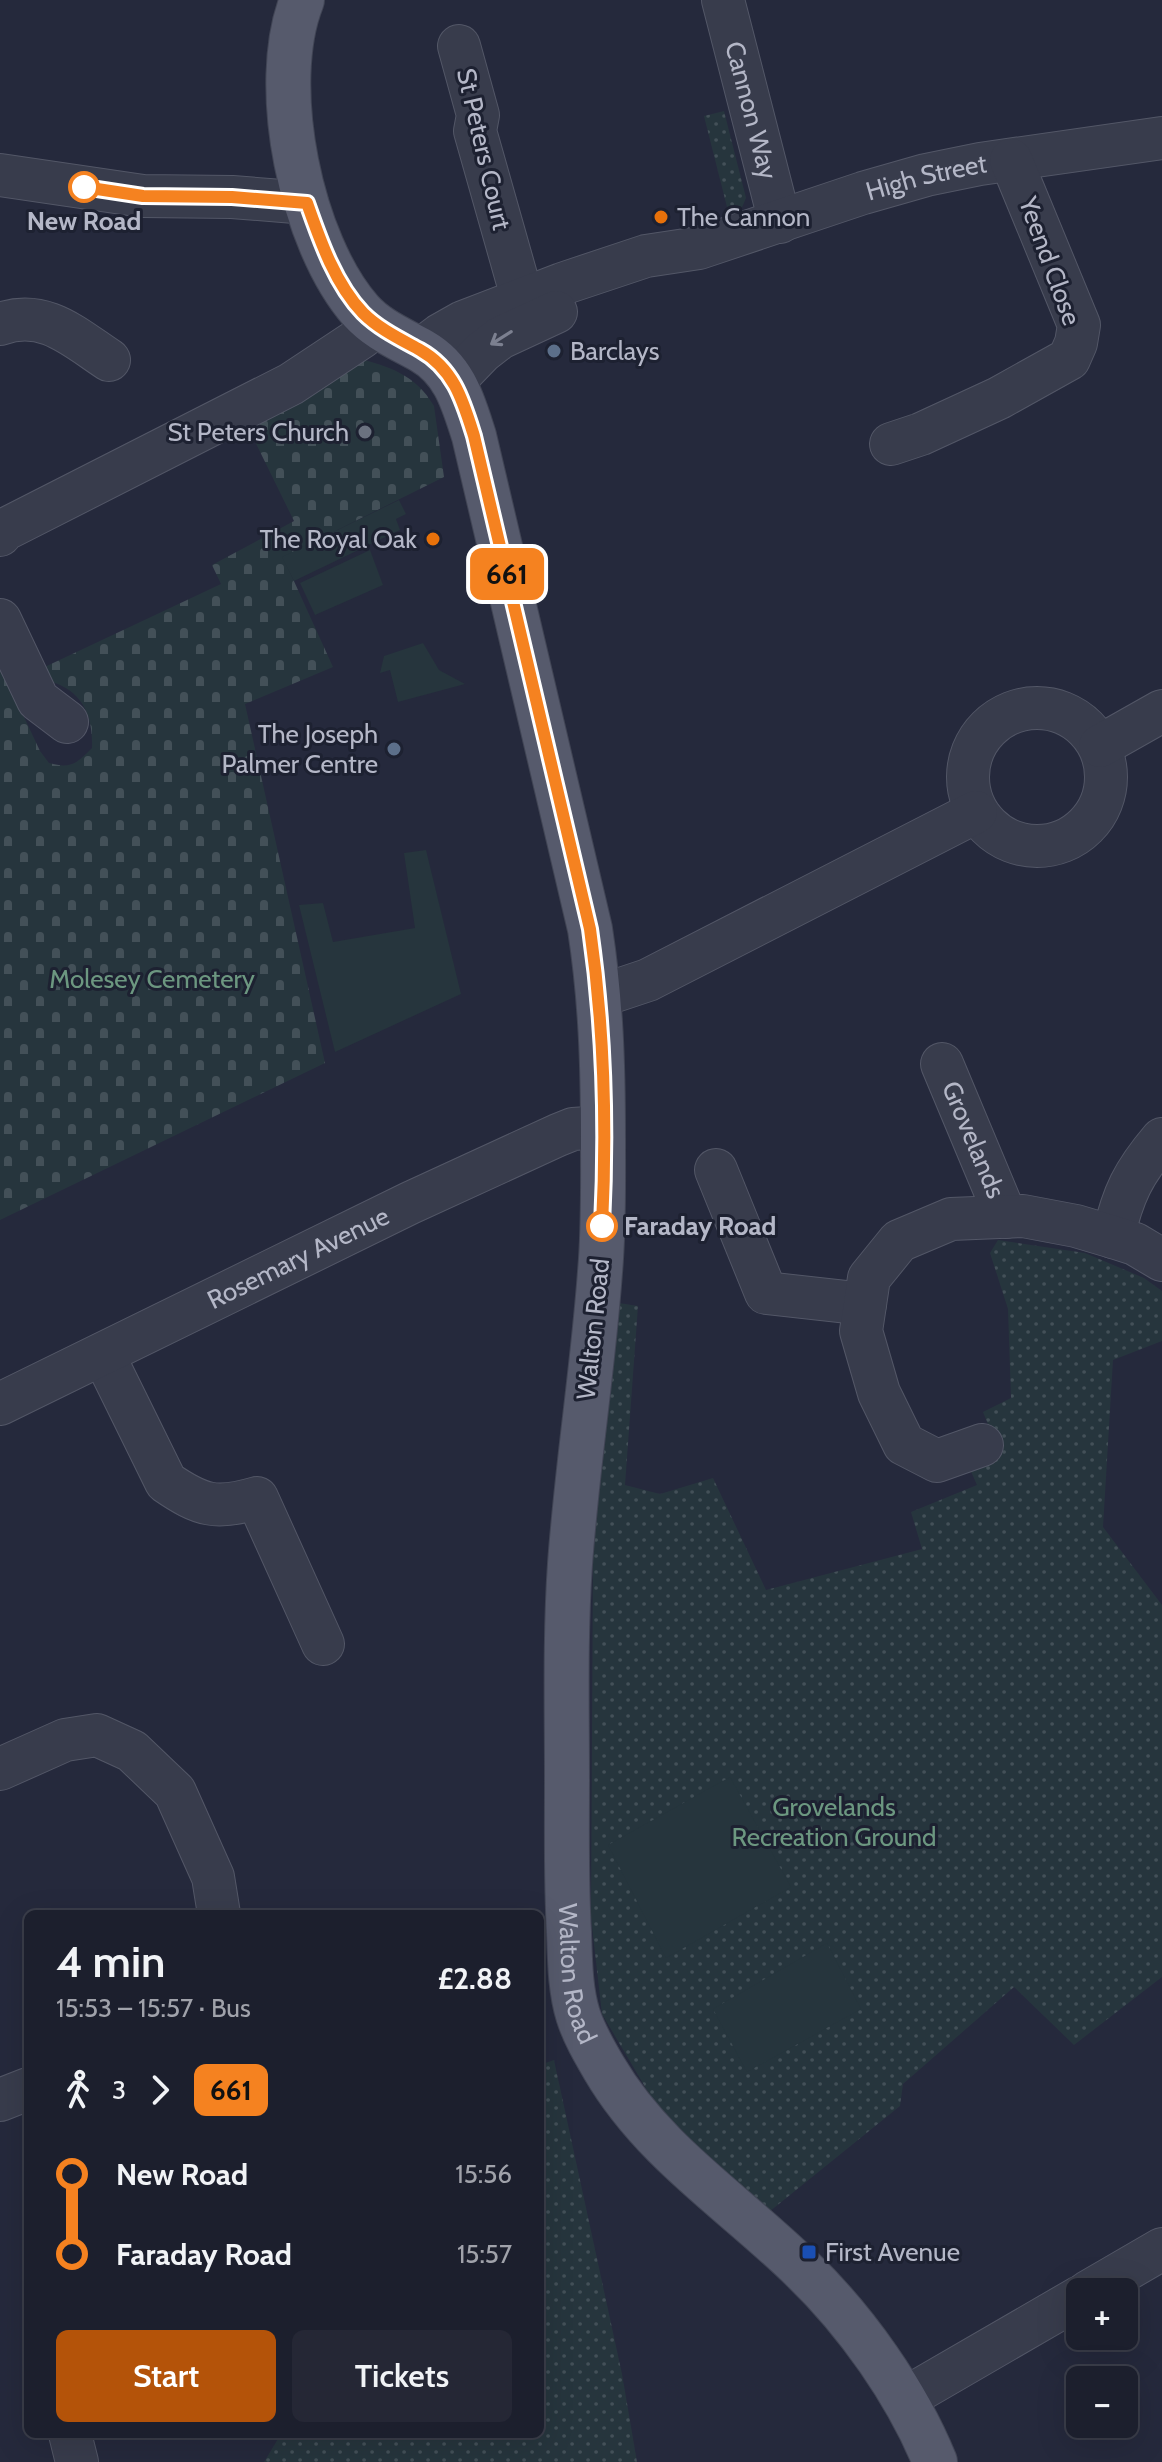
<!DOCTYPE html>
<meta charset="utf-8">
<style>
body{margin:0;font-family:Cabin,sans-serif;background:#252735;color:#f1f3f6;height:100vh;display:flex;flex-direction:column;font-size:30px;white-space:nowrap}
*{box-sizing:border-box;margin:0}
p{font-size:26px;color:#a0a2aa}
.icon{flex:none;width:44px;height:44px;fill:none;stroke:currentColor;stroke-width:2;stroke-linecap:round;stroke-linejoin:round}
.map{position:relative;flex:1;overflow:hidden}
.details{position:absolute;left:24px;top:1910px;width:520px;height:528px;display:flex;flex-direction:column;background:#1c1f2d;border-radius:12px;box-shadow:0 8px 32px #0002,0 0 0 2px #3a3d49}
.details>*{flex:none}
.badge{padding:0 16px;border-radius:12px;font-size:28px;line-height:52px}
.buttons{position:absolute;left:1066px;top:2278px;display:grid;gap:16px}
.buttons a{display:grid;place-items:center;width:72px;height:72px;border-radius:12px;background:#1c1f2d;box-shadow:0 8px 32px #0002,0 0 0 2px #3a3d49;font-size:40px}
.map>.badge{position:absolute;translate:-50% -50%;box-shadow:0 0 0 4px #fff}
.legs{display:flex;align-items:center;gap:12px;height:88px;padding:0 32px;font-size:26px}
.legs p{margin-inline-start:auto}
.head{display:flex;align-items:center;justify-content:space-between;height:136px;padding:0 32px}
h1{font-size:44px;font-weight:600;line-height:60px}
.button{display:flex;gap:16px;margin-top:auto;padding:16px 32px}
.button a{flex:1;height:92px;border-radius:12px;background:#b45309;color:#fff;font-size:32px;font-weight:600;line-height:92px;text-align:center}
.button a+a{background:#252735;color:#f1f3f6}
ul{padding:0 32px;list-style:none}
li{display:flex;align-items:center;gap:28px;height:80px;font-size:30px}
li i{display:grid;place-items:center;width:12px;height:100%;margin:0 10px;background:currentColor}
li i::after{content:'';width:20px;height:20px;margin:-10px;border:6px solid;border-radius:50%;background:#1c1f2d}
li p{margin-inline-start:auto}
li:first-child i{background:linear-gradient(#0000 50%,currentColor 0)}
li:last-child i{background:linear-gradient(currentColor 50%,#0000 0)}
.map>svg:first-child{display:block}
</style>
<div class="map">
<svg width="1162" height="2462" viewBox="0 0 1162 2462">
<defs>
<pattern id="grass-dots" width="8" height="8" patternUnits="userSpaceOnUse" patternTransform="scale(2)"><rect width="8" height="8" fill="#26353d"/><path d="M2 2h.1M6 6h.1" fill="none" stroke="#435058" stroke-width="1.8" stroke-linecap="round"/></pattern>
<pattern id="cemetery-stones" width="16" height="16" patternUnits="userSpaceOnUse" patternTransform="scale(2)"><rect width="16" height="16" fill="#26353d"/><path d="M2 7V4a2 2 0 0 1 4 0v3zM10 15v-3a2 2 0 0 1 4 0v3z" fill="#435058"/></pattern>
</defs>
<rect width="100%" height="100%" fill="#25293c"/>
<g fill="url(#grass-dots)">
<polygon points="724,111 746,198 740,212 729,215 704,116"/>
<polygon points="998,1240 1085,1253 1144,1278 1162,1291 1162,1341 1113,1360 1103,1527 1162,1605 1162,1977 1074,2045 1014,1987 903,2084 900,2106 764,2216 690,2163 602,2014 591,1918 593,1548 619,1303 638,1306 625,1485 660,1494 713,1478 766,1590 922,1549 911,1512 977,1485 969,1467 1000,1454 983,1412 1011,1398 1008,1309 990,1253"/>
<polygon points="554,2060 622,2374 637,2462 264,2462 281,2434 540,2434 540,2065"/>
</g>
<path fill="url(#cemetery-stones)" d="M356,358c33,8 60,17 78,48l10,71 -161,80 50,110 -88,37 80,359 -325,157v-554l40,85 9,12c22,6 27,1 43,-15 1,-24 -5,-50 -30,-62 -11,-6 -19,-4 -28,-14l187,-88 -9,-19 82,-44 -50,-102z"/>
<g fill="#26353d">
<polygon points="399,500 406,514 396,519 400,530 294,581 282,557"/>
<polygon points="370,550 383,585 315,615 300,583"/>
<polygon points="423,643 439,670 465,684 398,702 390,670 380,673 384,656"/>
<polygon points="426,850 461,994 335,1052 299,905 323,903 333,942 415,928 404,853"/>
<polygon points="730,1777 791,1887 666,1958 608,1845"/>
<polygon points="827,1943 861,2009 747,2072 713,2009"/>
</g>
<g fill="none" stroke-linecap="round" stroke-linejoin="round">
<defs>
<g id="minor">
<path id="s1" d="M723,0l57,222"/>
<polyline points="459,46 478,115 475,131 522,297"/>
<polyline points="0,175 143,196 232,197 307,203"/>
<path d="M0,324c44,-16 74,13 109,36"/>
<path id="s2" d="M420,350l20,-15 23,-13 99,-38 84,-28 53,-8 164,-55 63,-18 54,-11 182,-26"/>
<polyline points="454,381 482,352 500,338 556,312"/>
<polyline points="891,444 921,434 999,398 1069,359 1076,343 1079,325 1011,160"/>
<polyline points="0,535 2,531 291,384 362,337 373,322"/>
<polyline points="0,620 38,700 67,722"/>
<circle cx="1037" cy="777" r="69"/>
<polyline points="1100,746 1162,711"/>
<polyline points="600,996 648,980 976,812"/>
<path id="s3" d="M942,1064l64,153"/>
<polyline points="716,1170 766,1293 865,1304"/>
<path d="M1113,1237c10,-43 20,-64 49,-98"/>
<path d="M103,1354l63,128c35,24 50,28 91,16l66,146"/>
<path id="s4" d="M0,1404l410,-201 148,-68 15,-6 30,-2"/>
<polyline points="982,1445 937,1461 904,1444 879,1393 861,1331 869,1278 899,1241 951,1219 1023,1216 1076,1226 1113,1237 1135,1244 1162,1260"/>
<polyline points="0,1769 65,1740 97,1735 132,1751 175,1792 213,1877 219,1914"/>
<polyline points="0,2100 28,2089"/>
<polyline points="1088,2292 1162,2249"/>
<polyline points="904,2399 1080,2297"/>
<polyline points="70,2434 77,2462"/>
</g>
<g id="major">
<path id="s5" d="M302,0c-34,85 -1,243 59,311 17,19 40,28 61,40 33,19 41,51 52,85l116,493c11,71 13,136 13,209 0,44 1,89 -3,134 -7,97 -23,194 -30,292 -5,72 -3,145 -3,217 0,51 -1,101 2,151 1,28 1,57 9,83 6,19 16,36 26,53 49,84 131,135 199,202 53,51 104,123 132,192"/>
</g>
</defs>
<use href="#minor" stroke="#535767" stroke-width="44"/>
<use href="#major" stroke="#414555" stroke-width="46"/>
<use href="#minor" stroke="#383c4c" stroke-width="42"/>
<use href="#major" stroke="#565a6c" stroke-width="44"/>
</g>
<defs><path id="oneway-shaft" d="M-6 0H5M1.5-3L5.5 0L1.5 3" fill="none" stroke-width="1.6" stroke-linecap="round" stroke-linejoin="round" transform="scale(2)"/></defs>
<use stroke="#7c8090" href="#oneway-shaft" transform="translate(501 338) rotate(148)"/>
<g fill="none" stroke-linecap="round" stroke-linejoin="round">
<defs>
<path id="line-1" d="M84,187l59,9 89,1 75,6c13,37 28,81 56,110 16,16 37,26 57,37 34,19 43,51 54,86l116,493c14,97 17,199 12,297"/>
</defs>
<use href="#line-1" stroke="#fff" stroke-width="18"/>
<use href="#line-1" stroke="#f58220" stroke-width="12"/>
</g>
<g fill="#fff" stroke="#f58220" stroke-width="4">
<circle cx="84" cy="187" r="14"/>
<circle cx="602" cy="1226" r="14"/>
</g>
<g fill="#e8710a" stroke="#1d2131" stroke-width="3">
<circle cx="661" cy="217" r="8"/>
<circle cx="433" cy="539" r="8"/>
</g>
<g fill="#5c6f8a" stroke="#1d2131" stroke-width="3">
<circle cx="554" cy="351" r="8"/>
<circle cx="394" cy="749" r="8"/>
</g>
<circle fill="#6b7280" stroke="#1d2131" stroke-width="3" cx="365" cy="432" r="8"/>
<rect fill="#1a4fb4" stroke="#1d2131" stroke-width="3" x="801" y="2244" width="16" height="16" rx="4"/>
<g text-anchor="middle" stroke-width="6" stroke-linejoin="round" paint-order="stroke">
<g font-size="26" fill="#b4b7c7" stroke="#1d2131">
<text dy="9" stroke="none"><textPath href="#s1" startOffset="114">Cannon Way</textPath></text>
<text transform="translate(484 149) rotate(77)" y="9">St Peters Court</text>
<text dy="9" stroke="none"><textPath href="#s2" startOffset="538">High Street</textPath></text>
<text transform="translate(1050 261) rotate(70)" y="9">Yeend Close</text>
<text dy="9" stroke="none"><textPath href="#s3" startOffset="82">Grovelands</textPath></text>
<text dy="9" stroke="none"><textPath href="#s4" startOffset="332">Rosemary Avenue</textPath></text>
<text transform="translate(593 1329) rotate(-84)" y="9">Walton Road</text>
<text dy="9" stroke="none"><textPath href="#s5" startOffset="2058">Walton Road</textPath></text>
</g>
<g font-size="26" fill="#b4b7c7" stroke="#1d2131" text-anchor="start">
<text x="677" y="226">The Cannon</text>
<text x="570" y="360">Barclays</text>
<text x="349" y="441" text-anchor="end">St Peters Church</text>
<text x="417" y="548" text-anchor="end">The Royal Oak</text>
<text x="378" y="743" text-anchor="end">The Joseph<tspan x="378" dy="30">Palmer Centre</tspan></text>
<text x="825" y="2261">First Avenue</text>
</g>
<g font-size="26" font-weight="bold" fill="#b4b7c7" stroke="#1d2131">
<text x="84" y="230">New Road</text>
<text x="624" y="1235" text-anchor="start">Faraday Road</text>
</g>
<g font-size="26" fill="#6c9780" stroke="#1d2131">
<text x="152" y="988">Molesey Cemetery</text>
<text x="834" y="1816">Grovelands<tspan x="834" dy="30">Recreation Ground</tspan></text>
</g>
</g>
</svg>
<div class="buttons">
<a>+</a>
<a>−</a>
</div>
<b class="badge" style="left:507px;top:574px;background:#f58220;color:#111">661</b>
<section class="details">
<div class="head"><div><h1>4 min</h1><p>15:53 – 15:57 · Bus</p></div><b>£2.88</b></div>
<div class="legs"><svg class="icon" aria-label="walk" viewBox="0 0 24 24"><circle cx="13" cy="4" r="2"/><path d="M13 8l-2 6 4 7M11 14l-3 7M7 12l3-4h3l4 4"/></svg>3<svg class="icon" aria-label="forward" viewBox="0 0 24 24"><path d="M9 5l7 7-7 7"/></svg><b class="badge" style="background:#f58220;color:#111">661</b></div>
<ul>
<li><i style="color:#f58220"></i><b>New Road</b><p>15:56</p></li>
<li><i style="color:#f58220"></i><b>Faraday Road</b><p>15:57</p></li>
</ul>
<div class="button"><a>Start</a><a>Tickets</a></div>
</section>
</div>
